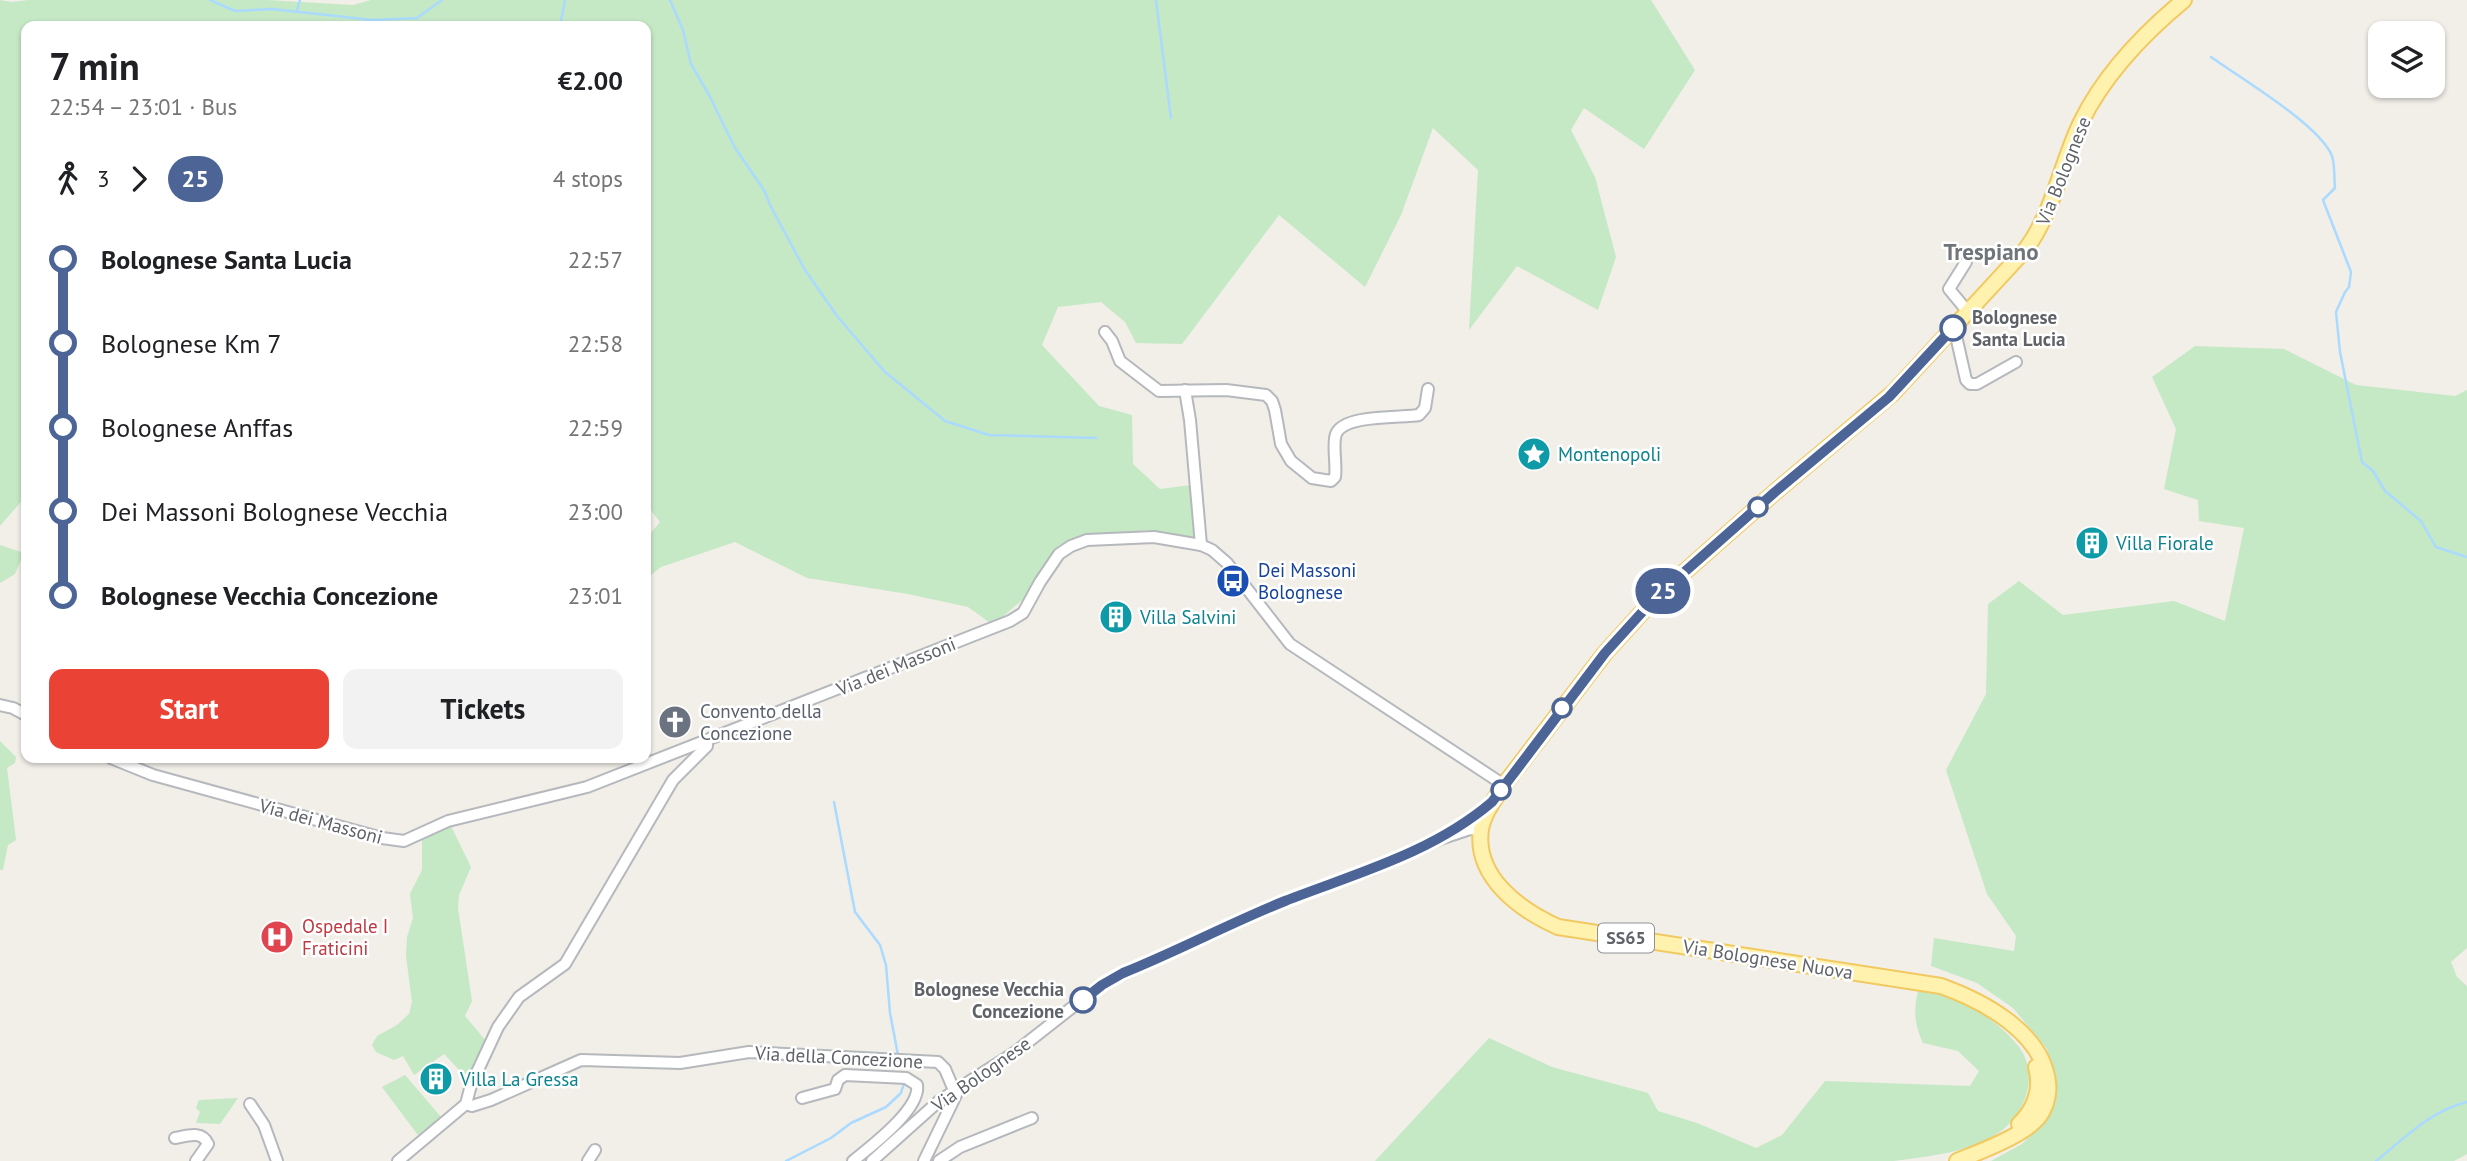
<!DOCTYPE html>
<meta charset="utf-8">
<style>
body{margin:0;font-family:"PT Sans",sans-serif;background:#f2f2f2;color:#202124;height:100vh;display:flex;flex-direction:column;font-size:26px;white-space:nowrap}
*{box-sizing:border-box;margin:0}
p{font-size:23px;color:#757577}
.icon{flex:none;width:38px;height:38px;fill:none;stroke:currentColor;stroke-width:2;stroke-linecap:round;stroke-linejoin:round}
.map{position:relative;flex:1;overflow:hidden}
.drawer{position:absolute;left:21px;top:21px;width:630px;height:742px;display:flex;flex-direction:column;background:#fff;border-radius:14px;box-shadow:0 2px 5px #0004}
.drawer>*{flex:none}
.badge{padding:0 14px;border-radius:23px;font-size:24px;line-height:46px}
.buttons{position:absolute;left:2368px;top:21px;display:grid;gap:14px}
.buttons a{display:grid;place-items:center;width:77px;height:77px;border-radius:14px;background:#fff;box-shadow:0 2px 5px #0004;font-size:35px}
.map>.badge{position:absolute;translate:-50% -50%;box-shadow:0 0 0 4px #fff}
.legs{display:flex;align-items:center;gap:10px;height:77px;padding:0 28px;font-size:23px}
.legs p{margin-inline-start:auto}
.overview{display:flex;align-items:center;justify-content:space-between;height:119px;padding:0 28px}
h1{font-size:38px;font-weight:800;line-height:52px}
.primary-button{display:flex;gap:14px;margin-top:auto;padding:14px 28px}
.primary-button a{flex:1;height:80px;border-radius:14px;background:#ea4335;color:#fff;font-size:28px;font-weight:800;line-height:80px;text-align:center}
.primary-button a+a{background:#f2f2f2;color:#202124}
ul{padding:0 28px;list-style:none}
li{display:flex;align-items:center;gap:24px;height:84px;font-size:26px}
li i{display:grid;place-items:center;width:10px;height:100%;margin:0 9px;background:currentColor}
li i::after{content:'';width:18px;height:18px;margin:-9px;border:5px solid;border-radius:50%;background:#fff}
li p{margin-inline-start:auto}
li:first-child i{background:linear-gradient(#0000 50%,currentColor 0)}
li:last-child i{background:linear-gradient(currentColor 50%,#0000 0)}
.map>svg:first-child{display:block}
</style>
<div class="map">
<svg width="2467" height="1161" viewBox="0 0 2467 1161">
<rect width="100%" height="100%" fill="#f1efe8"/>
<g fill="#c5e8c5">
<polygon points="0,0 12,2 28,0 267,0 353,5 371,0 1651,0 1695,70 1644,149 1584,108 1571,130 1595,177 1616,257 1598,310 1517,266 1469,330 1478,170 1433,128 1401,215 1365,287 1279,215 1182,344 1136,343 1125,322 1101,302 1058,307 1042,345 1099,406 1132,415 1133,464 1160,489 1191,485 1197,541 1145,530 1059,545 1022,600 993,625 968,607 908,594 807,578 735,542 661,567 646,579 646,539 660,522 646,504 646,26 26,26 26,496 0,526"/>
<polygon points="2195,346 2284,349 2356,385 2455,396 2467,390 2467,948 2451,962 2457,977 2467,986 2467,1154 2454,1161 1991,1161 2022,1144 2046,1120 2052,1089 2047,1049 2013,1008 1977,983 1931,966 1934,938 2014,951 2016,936 1987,894 1946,770 1986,694 1988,604 2019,581 2063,615 2174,601 2225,621 2244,528 2199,521 2198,500 2164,489 2176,429 2152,377"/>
<polygon points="0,545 24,553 15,574 0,583"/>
<polygon points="0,741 16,757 15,763 7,768 16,840 8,845 3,870 0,870"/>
<polygon points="450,824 471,867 459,895 458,908 472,1001 465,1016 486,1041 467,1078 444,1054 414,1075 403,1056 394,1060 376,1052 372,1045 377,1036 397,1025 409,1014 412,1002 406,956 407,937 413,918 410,894 422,870 422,840"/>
<path d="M1919,988c13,4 29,6 41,12 20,10 59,38 66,60 9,26 -4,55 -25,71 -31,22 -71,25 -107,30h-519l114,-123 63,29 96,26 10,18 39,12 59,25 26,-13 43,-54 145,5 9,-15 -21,-20 -35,-8c-9,-19 -10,-34 -4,-55z"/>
<polygon points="405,1075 441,1117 418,1135 382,1087"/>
<polygon points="238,1098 220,1124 196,1123 200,1112 196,1108 199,1100"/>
</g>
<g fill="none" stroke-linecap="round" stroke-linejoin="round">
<g stroke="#aadaff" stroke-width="2.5">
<polyline points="210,0 235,11 272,9 372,20 417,18 442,0"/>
<polyline points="670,0 683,30 691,64 709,95 735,148 764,190 771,207 805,270 837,316 884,371 945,421 989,435 1096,438"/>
<polyline points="1156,0 1171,118"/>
<polyline points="297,10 300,0"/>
<polyline points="560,26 565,0"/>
<path d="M2211,57c28,20 109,68 121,99 3,9 2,22 3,32l-12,12 28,72 -2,15 -4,5 -9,20 4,40 22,110 11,9 12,20 36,30 15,26 31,10"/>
<polyline points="834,802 855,912 880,945 886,965 890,1013 898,1055"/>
<polyline points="786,1161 831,1138 851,1123 886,1107 901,1093 904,1083"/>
<path d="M2376,1161c29,-23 54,-50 91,-59"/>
</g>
<defs>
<g id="minor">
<polyline points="1966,262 1949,289 1968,312"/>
<polyline points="1954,327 1966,380 1970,384 1977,384 2016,362"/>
<path d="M1105,332l7,9 8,20 39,30 67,-1 40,5 6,6 3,9 6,34 10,17 21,17 19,3 4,-4c2,-12 -3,-33 1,-43 8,-20 65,-16 83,-19l6,-7 3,-19"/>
<polyline points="1185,390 1190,420 1201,545"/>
<polyline points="0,705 13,708 26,715"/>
<polyline points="707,742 707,746 673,780 565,964 519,997 498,1027 471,1085 466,1104 472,1106 491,1100 581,1060 680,1063 749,1052 938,1062 945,1069 956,1095 924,1161"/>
<polyline points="111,758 153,775 382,838 404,841 448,821 587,787 1010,621 1023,613 1040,582 1059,554 1071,546 1087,540 1154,537 1201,545 1212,550 1227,563 1290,644 1504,785"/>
<polyline points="1454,830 1489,804"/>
<path d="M802,1098l33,-9 3,-9 7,-5 61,3 11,7c4,24 -47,62 -64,76"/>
<polyline points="250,1104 264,1125 277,1161"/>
<path d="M175,1138c12,-2 27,-8 33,6l-12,17"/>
<polyline points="398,1161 466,1104"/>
<polyline points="588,1161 595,1150"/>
<polyline points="872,1161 939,1101 1014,1053 1102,984 1284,901 1371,870 1440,839 1470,829 1481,830"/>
<polyline points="939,1161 960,1147 1032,1118"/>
</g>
<g id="major">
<path d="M2019,1124c16,-15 23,-36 17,-57"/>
<path d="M1957,1161c22,-9 60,-23 77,-39 11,-10 16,-26 14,-40 -6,-50 -65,-81 -107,-96l-383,-59c-38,-17 -84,-50 -77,-98 3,-16 14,-30 23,-44l101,-132 50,-55 120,-106 118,-99 133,-144c28,-38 35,-86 55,-127 24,-49 62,-88 103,-122"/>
</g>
</defs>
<use href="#minor" stroke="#b5b8bc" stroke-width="14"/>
<use href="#major" stroke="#f2c960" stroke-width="18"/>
<use href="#minor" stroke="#fff" stroke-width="10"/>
<use href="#major" stroke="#fff2af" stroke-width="14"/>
</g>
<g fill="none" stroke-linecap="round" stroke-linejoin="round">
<defs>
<path id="line-1" d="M1083,1000l19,-15 21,-12c55,-22 107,-50 162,-72 72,-28 147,-48 207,-99l113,-149 50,-55 120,-106 114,-95 64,-69"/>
</defs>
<use href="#line-1" stroke="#fff" stroke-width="16"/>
<use href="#line-1" stroke="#4c6596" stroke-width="10"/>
</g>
<defs>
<symbol id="sight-disc" viewBox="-11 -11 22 22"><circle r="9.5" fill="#0f9aa8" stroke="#fff"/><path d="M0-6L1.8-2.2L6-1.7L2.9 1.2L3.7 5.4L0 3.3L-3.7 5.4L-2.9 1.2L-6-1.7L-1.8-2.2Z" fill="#fff"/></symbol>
<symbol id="building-disc" viewBox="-11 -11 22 22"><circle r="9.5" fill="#0f9aa8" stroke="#fff"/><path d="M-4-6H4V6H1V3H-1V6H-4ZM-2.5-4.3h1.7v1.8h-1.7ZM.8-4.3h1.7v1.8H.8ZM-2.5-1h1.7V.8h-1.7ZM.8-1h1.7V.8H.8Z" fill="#fff"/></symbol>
<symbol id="bus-disc" viewBox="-11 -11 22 22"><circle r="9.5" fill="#1a4fb4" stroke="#fff"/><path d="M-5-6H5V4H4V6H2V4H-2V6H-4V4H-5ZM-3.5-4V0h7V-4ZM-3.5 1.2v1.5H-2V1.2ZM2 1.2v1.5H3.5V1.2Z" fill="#fff"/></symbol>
<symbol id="church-disc" viewBox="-11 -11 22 22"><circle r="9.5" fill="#6b7280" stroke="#fff"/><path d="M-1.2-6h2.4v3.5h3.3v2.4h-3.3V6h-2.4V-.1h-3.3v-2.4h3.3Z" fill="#fff"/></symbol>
<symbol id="hospital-disc" viewBox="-11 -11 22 22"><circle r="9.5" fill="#e0444e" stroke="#fff"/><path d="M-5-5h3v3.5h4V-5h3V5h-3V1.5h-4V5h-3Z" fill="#fff"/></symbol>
</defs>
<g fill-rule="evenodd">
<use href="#sight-disc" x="1515" y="435" width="38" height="38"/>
<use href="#building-disc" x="2073" y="524" width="38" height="38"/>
<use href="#bus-disc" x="1214" y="562" width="38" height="38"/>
<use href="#building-disc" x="1097" y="598" width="38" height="38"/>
<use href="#church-disc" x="656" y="703" width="38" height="38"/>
<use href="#hospital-disc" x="258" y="918" width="38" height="38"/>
<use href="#building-disc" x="417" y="1060" width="38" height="38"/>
</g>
<g fill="#fff" stroke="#4c6596" stroke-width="3.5">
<circle cx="1953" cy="328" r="12"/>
<circle cx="1758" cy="507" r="9"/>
<circle cx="1562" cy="708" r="9"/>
<circle cx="1501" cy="790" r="9"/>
<circle cx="1083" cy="1000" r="12"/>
</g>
<g text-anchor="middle" stroke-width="5" stroke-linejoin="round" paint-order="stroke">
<rect fill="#fff" stroke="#8f9295" stroke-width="2" x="1598" y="923.5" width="56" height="29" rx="5"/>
<g font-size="18" font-weight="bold" fill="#5f6368">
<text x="1626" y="944">SS65</text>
</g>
<g font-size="19" fill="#5f6368" stroke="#fff">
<text transform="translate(2063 171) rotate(-68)" y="7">Via Bolognese</text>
<text transform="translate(896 666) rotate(-22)" y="7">Via dei Massoni</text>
<text transform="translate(321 821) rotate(15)" y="7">Via dei Massoni</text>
<text transform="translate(1768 959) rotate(9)" y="7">Via Bolognese Nuova</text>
<text transform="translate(839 1057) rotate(3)" y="7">Via della Concezione</text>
<text transform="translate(981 1074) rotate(-35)" y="7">Via Bolognese</text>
</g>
<g font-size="19" font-weight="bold" fill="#5f6368" stroke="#fff" text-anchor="start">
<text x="1972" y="324">Bolognese<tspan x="1972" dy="22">Santa Lucia</tspan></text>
<text x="1064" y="996" text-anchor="end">Bolognese Vecchia<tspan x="1064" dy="22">Concezione</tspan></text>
</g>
<g font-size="19" fill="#0d838f" stroke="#fff" text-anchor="start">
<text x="1558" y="461">Montenopoli</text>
<text x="2116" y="550">Villa Fiorale</text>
<text x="1140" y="624">Villa Salvini</text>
<text x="460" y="1086">Villa La Gressa</text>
</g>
<g font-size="19" fill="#164399" stroke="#fff" text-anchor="start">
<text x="1258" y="577">Dei Massoni<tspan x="1258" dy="22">Bolognese</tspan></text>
</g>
<g font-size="19" fill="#5b616d" stroke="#fff" text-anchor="start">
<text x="700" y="718">Convento della<tspan x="700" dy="22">Concezione</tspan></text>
</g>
<g font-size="19" fill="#be3a42" stroke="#fff" text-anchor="start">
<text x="302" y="933">Ospedale I<tspan x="302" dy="22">Fraticini</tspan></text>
</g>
<g font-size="23" font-weight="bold" fill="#70757a" stroke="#fff">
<text x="1991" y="260">Trespiano</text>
</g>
</g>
</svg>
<div class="buttons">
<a><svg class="icon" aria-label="layers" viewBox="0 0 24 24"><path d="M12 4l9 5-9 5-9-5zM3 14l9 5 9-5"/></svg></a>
</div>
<b class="badge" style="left:1663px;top:591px;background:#4c6596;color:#fff">25</b>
<section class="drawer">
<div class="overview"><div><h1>7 min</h1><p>22:54 – 23:01 · Bus</p></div><b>€2.00</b></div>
<div class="legs"><svg class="icon" aria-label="walk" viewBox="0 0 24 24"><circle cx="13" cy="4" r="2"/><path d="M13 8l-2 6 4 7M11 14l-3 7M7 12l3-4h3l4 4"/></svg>3<svg class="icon" aria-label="forward" viewBox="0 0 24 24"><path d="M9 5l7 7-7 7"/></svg><b class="badge" style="background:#4c6596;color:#fff">25</b><p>4 stops</p></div>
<ul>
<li><i style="color:#4c6596"></i><b>Bolognese Santa Lucia</b><p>22:57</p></li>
<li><i style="color:#4c6596"></i><span>Bolognese Km 7</span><p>22:58</p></li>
<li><i style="color:#4c6596"></i><span>Bolognese Anffas</span><p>22:59</p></li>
<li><i style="color:#4c6596"></i><span>Dei Massoni Bolognese Vecchia</span><p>23:00</p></li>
<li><i style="color:#4c6596"></i><b>Bolognese Vecchia Concezione</b><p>23:01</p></li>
</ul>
<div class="primary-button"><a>Start</a><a>Tickets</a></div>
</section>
</div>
